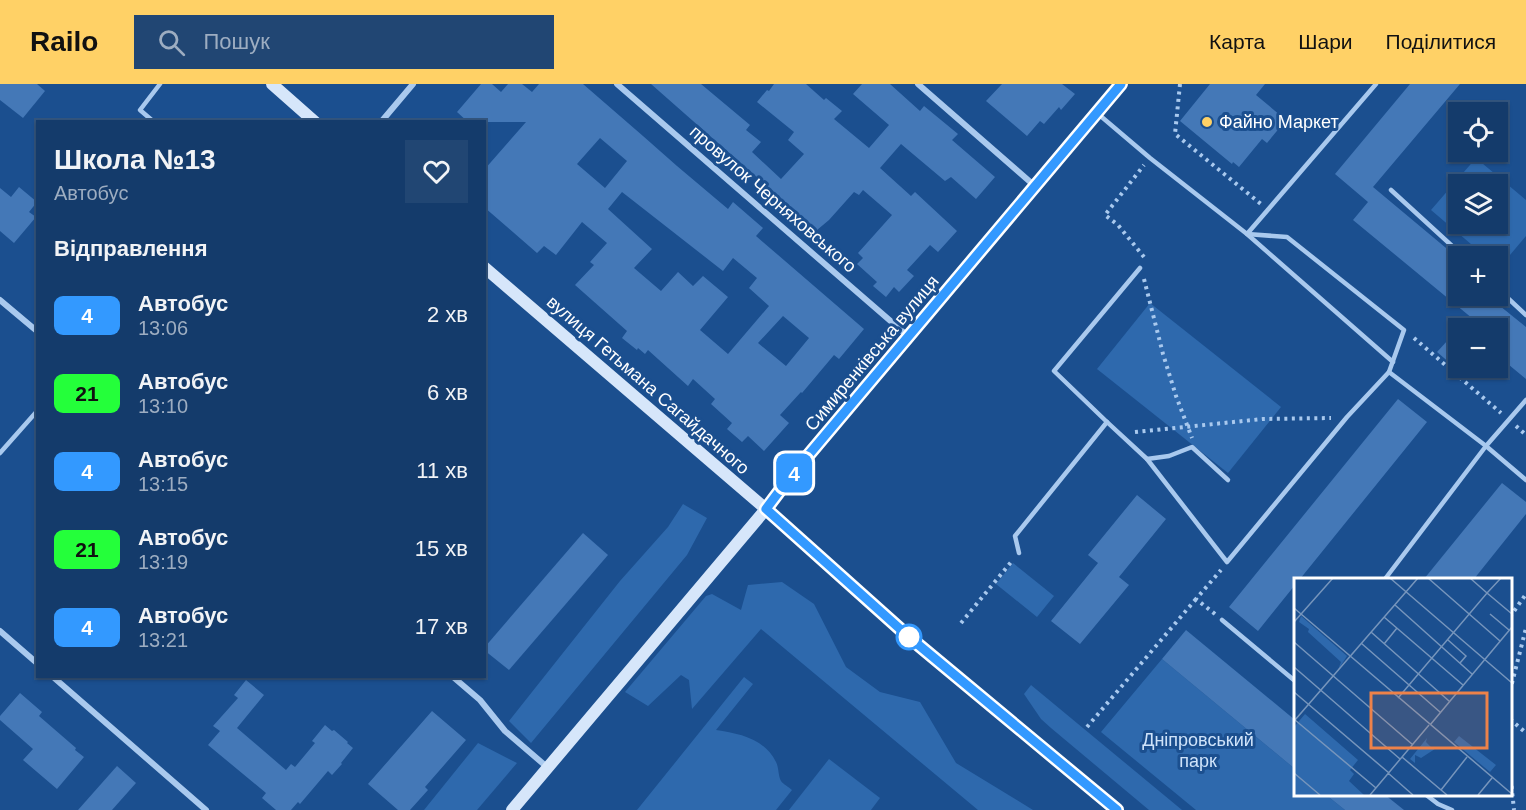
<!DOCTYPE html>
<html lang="uk">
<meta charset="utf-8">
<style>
body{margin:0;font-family:Arial,sans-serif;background:#214673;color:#f1f3f6;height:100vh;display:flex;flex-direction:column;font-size:22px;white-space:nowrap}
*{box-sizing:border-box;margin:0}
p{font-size:20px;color:#9dadc1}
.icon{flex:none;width:33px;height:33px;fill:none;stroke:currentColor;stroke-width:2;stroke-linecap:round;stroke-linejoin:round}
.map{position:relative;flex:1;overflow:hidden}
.details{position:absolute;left:36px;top:36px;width:450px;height:558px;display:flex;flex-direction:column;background:#143b6b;border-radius:0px;box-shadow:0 2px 4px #0004,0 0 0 2px #33557e}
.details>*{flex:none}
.badge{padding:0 12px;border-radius:9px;font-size:21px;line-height:39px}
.fabs{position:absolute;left:1448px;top:18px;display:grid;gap:12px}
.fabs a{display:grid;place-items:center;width:60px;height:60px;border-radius:0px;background:#143b6b;box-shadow:0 2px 4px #0004,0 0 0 2px #33557e;font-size:30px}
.map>.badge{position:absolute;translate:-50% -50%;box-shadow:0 0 0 3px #fff}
h2{padding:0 18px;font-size:22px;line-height:54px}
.round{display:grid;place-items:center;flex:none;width:63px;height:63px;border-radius:0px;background:#214673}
.overview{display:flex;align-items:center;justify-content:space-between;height:102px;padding:0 18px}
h1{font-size:28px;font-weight:800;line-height:45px}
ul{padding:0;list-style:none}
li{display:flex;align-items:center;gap:18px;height:78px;padding:0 18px}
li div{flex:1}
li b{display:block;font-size:22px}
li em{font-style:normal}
li .badge{min-width:66px;font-weight:700;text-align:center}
header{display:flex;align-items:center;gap:36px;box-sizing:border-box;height:84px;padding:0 30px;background:#ffd166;color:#111}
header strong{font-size:28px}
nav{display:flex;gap:33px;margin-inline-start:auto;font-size:21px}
.search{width:420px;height:54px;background:#214673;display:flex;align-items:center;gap:15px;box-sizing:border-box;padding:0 21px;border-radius:0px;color:#9dadc1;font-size:22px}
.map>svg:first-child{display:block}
</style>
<header>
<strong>Railo</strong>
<div class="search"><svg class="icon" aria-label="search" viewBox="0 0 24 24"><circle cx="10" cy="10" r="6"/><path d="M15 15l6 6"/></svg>Пошук</div>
<nav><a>Карта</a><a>Шари</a><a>Поділитися</a></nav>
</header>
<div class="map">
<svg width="1526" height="726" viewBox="0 0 1526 726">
<rect width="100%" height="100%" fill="#1b4f8f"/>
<g fill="#2e69ad" fill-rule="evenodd">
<path d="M1476,74l50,42v36l-27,32 -2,-2v-10h-12l-54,-46zM1497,100v40h-39v-40z"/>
<polygon points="1150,219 1281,323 1228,389 1097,285"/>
<polygon points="683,420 707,434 687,471 531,659 509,637 620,497 668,443"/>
<polygon points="1013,479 1054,512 1037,533 996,500"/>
<polygon points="782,498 814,520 846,583 880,608 920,618 956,679 1033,726 978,726 761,545 692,625 689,596 681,591 648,622 625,608 706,512 712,510 741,526 748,501"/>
<polygon points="1162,575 1295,685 1295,710 1325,710 1345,726 1196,726 1101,648"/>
<path d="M744,593l9,7 -37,46c24,4 48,8 60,32 3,6 2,14 5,19 2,3 8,6 11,9l-16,20h-139z"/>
<polygon points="1031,601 1182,726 1149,726 1051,644 1041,635 1024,610"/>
<polygon points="478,659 517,679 477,726 424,726"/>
<polygon points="829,675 880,714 871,726 789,726"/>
</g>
<g fill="#4478b7" fill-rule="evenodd">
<polygon points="0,0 37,0 45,7 23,34 0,16"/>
<path d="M481,0h11l9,8 7,-8h14l10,8 7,-8h44l60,52 34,30 51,43 5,-7 30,26 -7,8 108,93 -25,30 -5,-4 -32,38 -1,-1 -21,23 9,8 -25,28 -16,-15 -6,6 -15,-13 5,-6 -21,-19 4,-5 -22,-20 -5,7 -40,-36 -3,4 -7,-6 -1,2 -15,-12 5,-7 -52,-46 19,-20 -4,-3 17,-19 -25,-21 -26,33 -12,-9 -7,7 -53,-46v-37l42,-48h-58l-11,-10zM600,54l27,23 -22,27 -28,-24zM622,108l101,79 10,-13 24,20 -8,10 20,18 -41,48 -28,-24 28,-33 -25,-21 -10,10 -15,-14 -17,19 -27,-23 18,-19 -44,-40zM783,232l26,22 -23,28 -28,-23z"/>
<polygon points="651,0 701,0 750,41 746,46 761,58 752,68 781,95 804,70 788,56 794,48 757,18 767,6 769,7 774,0 806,0 824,16 826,14 842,27 834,35 869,64 889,41 853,10 862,0 890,0 920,27 924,22 958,50 952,56 995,93 976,115 951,93 945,97 901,60 880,84 911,112 915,108 957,147 938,168 930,161 907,186 914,192 899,208 894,203 886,213 873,202 877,198 857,180 863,174 858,169 892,131 863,106 859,111 854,108 829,136 817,146"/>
<polygon points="1002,0 1062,0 1075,10 1061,26 1059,23 1044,40 1040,37 1027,52 986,17"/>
<polygon points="1210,0 1265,0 1256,11 1286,36 1267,59 1262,55 1239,83 1233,78 1232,80 1180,37"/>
<polygon points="1410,0 1460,0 1373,103 1458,174 1458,212 1498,212 1504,217 1500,222 1526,243 1526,295 1497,271 1497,244 1484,244 1353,136 1368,118 1335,90"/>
<polygon points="19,103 37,118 29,128 36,133 14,159 0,147 0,104 11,113"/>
<polygon points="1448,256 1458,265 1458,286 1437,268"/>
<polygon points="1398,315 1427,338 1300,495 1295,495 1295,501 1258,547 1229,523"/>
<polygon points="1502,399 1526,418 1526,430 1474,495 1424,495"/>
<polygon points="1137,411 1166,435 1119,493 1129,501 1080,560 1051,537 1098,479 1088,471"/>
<polygon points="583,449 608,471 509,586 484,566 484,564"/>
<polygon points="1186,546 1295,636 1295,685 1162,575"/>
<polygon points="246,596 264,611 237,644 286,686 291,680 295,683 315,659 312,657 325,641 332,647 334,646 348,658 347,659 353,664 341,679 342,680 332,691 328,687 300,720 298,718 291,726 276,726 262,714 266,709 208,661 220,647 213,642 238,614 234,611"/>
<polygon points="20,609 42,628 39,632 76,664 75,666 84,673 57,705 23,676 33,665 0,636 0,632"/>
<polygon points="432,627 466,656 425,703 428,706 410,726 398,726 368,700"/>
<polygon points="117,682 136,699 112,726 78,726"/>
<polygon points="1325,710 1384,710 1404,726 1345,726"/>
</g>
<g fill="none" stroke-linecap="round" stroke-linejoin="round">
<g stroke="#a9c9ee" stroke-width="4" stroke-dasharray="3 4.5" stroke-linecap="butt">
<polyline points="1180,0 1175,50 1261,120"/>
<polyline points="1144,173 1118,141 1105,131 1144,81"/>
<polyline points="1144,195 1163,270 1176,312 1192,354"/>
<polyline points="1414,254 1501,329"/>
<polyline points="1516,342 1526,351"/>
<polyline points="1135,348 1263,335 1331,334"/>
<polyline points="1215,530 1196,515 1221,486"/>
<polyline points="1510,533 1526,510"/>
<polyline points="961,539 1012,477"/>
<polyline points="1510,607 1526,544"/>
<polyline points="1510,635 1526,649"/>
<polyline points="1087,643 1196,515"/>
<polyline points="1510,687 1514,726"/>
</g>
<g stroke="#a9c9ee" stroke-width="4.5">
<polyline points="1376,0 1247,150 1393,278"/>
<polyline points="1097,29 1150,74 1247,150 1287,153 1404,246 1389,288 1486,362 1526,396"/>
<polyline points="154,38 140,26 160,0"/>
<polyline points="1391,106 1463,172"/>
<polyline points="1140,184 1054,287 1107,338 1147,375 1227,478 1347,333 1389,288"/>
<polyline points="1497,204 1526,231"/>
<polyline points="0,369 38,326"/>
<polyline points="1147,375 1169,372 1192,363 1228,396"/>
<polyline points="1019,469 1015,452 1107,338"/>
<polyline points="1385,495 1486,362 1526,316"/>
<polyline points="1222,536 1295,597"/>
<polyline points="1425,710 1438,720 1452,726"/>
</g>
<g stroke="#a9c9ee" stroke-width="6">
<polyline points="617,0 909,253"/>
<polyline points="918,0 1036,103"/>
<polyline points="381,38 413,0"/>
<polyline points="0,216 38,248"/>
<polyline points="0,547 38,580"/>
<polyline points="52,592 206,726"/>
<polyline points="452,592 480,616 505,647 547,683"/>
</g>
<polyline stroke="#a9c9ee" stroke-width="10" points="766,425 790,393 1121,0"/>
<g stroke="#d6e6fa" stroke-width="12">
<polyline points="272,0 315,38"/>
<polyline points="484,183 766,425 909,553 1117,726"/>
<polyline points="512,726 766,425"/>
</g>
</g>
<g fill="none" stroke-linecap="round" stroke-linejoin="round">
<defs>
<polyline id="line" points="1117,726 909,553 766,425 790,393 1121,0"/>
</defs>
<use href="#line" stroke="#fff" stroke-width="14"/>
<use href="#line" stroke="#39f" stroke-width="9"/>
</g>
<circle fill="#ffd166" stroke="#1b4f8f" stroke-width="2" cx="1207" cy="38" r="6"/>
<circle fill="#fff" stroke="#39f" stroke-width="3" cx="909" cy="553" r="12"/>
<g text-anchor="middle" stroke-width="6" stroke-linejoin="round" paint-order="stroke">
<g font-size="18" fill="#fff" stroke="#1b4f8f" text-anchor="start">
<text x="1219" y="44">Файно Маркет</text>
</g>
<g font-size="18" fill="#fff" stroke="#1b4f8f">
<text transform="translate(773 115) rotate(41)" y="6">провулок Черняховського</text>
<text transform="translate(872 269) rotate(-50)" y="6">Симиренківська вулиця</text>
<text transform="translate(648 301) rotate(41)" y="6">вулиця Гетьмана Сагайдачного</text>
</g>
<g font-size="18" fill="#cfe3fa" stroke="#1b4f8f">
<text x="1198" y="662">Дніпровський<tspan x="1198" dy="21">парк</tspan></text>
</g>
</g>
<g transform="translate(1294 494)">
<rect width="218" height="218" fill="#1b4f8f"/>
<path d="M7,38l46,40 -9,14 3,-8 -33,-30 1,-3 -10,-7zM11,136l53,46 -8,10 4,4 -5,7 15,14h-70v-68zM165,158l37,29 -6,7 -36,-30zM133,160l-1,4 5,5h7l-17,11 -6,-3v8l-5,-4z" fill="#2e69ad"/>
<path fill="none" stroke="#7695bc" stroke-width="1.5" d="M96,0l122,105M134,0l72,63M176,0l17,15 14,-15M101,27l77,69M0,30l218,186M196,36l19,16M90,39l79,68M0,44l39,-44M77,54l78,69M154,62l18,16 -6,7M0,64l119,103M67,65l79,69M90,66l13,-16M0,89l106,92M0,114l95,81M104,120l89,-105 25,21M136,147l82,-98M108,179l45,38M0,195l26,22M94,195l25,22M82,210l-81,-68 123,-142M147,212l26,-33M76,217l59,-70M184,217l14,-17"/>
<path fill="#ee8249" fill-opacity="0.15" stroke="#ee8249" stroke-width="3" d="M77,115h116v55h-116z"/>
<rect width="218" height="218" fill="none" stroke="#fff" stroke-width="3"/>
</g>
</svg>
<div class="fabs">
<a><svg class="icon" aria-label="locate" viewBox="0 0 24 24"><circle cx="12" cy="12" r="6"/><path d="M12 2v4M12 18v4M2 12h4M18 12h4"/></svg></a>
<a><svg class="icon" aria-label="layers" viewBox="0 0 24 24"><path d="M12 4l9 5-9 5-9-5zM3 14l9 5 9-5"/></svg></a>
<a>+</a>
<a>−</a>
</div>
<b class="badge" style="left:794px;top:389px;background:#39f;color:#fff">4</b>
<section class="details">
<div class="overview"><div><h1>Школа №13</h1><p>Автобус</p></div><a class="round"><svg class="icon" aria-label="heart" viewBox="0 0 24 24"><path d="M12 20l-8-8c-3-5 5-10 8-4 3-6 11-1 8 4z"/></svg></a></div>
<h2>Відправлення</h2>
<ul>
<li><span class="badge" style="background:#39f;color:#fff">4</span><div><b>Автобус</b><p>13:06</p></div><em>2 хв</em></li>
<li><span class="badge" style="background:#24ff3a;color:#111">21</span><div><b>Автобус</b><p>13:10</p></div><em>6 хв</em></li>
<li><span class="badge" style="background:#39f;color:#fff">4</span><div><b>Автобус</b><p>13:15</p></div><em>11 хв</em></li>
<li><span class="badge" style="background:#24ff3a;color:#111">21</span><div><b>Автобус</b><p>13:19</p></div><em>15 хв</em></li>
<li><span class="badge" style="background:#39f;color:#fff">4</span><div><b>Автобус</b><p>13:21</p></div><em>17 хв</em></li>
</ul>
</section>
</div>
